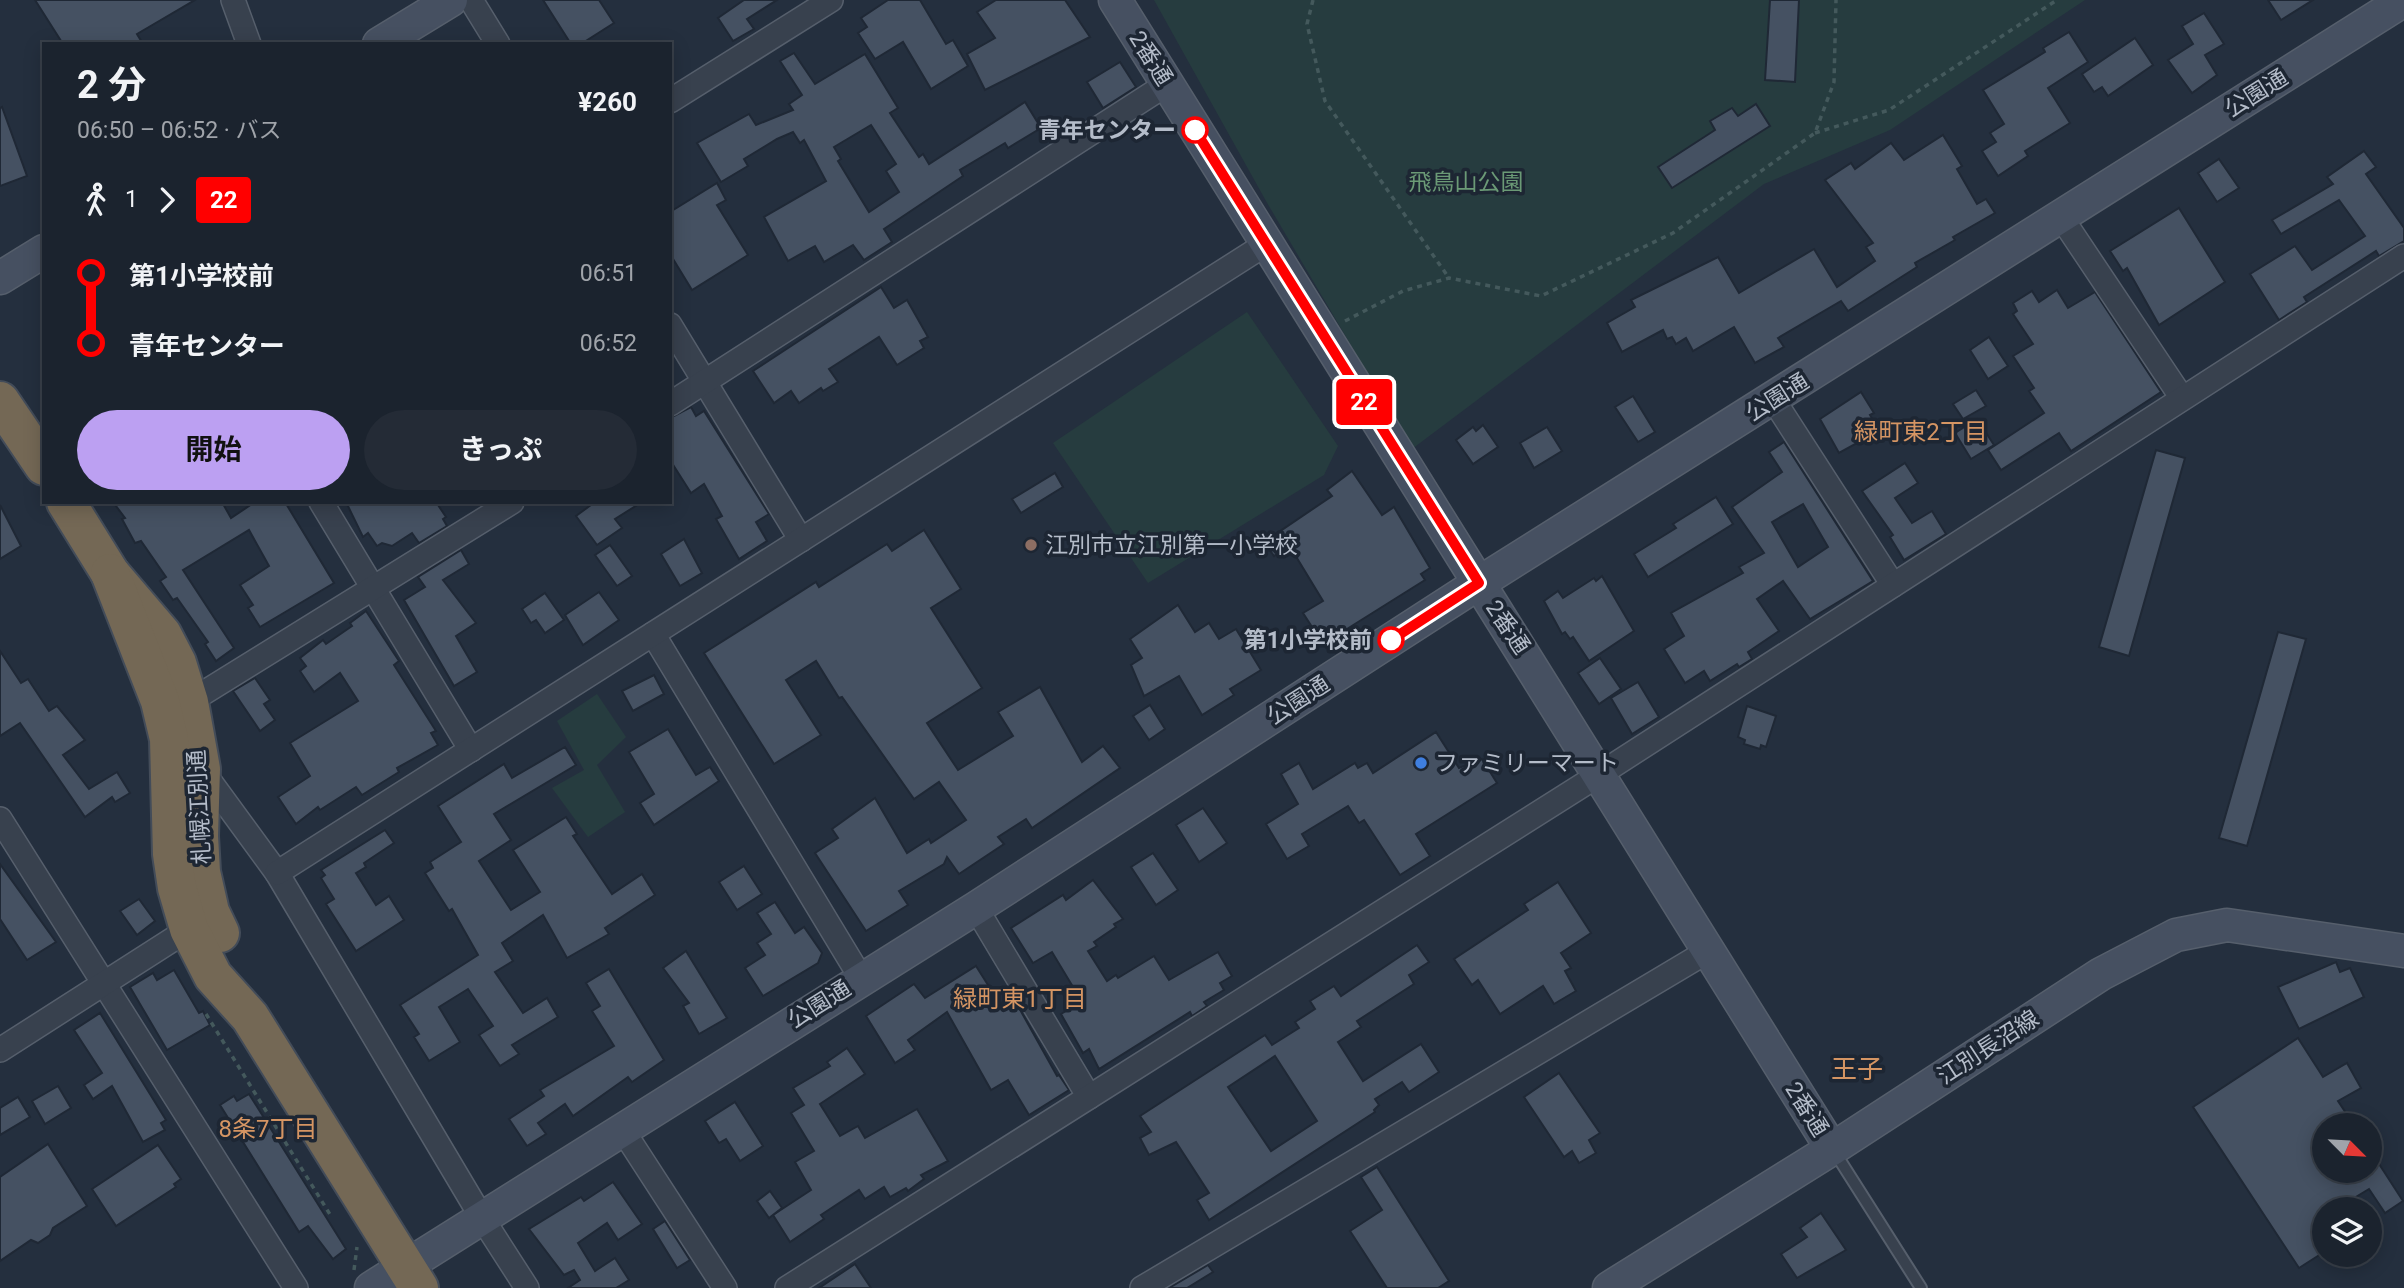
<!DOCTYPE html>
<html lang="ja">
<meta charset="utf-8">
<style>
body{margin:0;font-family:Roboto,"Noto Sans JP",sans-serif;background:#242b36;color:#f1f3f6;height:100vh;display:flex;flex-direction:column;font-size:26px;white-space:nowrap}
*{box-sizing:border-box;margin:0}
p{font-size:23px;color:#a0a4aa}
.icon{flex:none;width:38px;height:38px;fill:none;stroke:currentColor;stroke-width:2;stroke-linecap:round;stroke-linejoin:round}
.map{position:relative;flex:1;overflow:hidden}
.panel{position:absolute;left:42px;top:42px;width:630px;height:462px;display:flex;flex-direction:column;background:#1b232e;border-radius:0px;box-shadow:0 4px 18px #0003,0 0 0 2px #39404a}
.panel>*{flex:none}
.badge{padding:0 14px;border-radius:5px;font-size:24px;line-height:46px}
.needle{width:46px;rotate:114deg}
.tools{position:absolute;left:2312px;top:1113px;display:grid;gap:14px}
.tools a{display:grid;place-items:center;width:70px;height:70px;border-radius:50%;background:#1b232e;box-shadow:0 4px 18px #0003,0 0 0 2px #39404a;font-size:35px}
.map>.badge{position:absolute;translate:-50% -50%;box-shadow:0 0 0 4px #fff}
.legs{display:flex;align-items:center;gap:10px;height:77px;padding:0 35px;font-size:23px}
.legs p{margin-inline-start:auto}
.overview{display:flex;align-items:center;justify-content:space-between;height:119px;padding:0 35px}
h1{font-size:38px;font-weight:700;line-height:52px}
.primary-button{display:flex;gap:14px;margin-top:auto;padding:14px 35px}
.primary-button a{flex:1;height:80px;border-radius:42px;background:#bca0f2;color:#111;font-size:28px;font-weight:700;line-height:80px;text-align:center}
.primary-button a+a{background:#242b36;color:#f1f3f6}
ul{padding:0 35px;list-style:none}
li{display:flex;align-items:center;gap:24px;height:70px;font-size:26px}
li i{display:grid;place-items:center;width:10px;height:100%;margin:0 9px;background:currentColor}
li i::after{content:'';width:18px;height:18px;margin:-9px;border:5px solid;border-radius:50%;background:#1b232e}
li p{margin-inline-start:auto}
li:first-child i{background:linear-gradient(#0000 50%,currentColor 0)}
li:last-child i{background:linear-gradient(currentColor 50%,#0000 0)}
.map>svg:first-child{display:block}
</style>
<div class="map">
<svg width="2404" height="1288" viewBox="0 0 2404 1288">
<rect width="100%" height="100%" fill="#242f3e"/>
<g fill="#263c3f">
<polygon points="1154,0 2085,0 1890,130 1764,184 1412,449 1266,201"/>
<polygon points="1247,312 1338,446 1324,475 1148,583 1053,443"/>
<polygon points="597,694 626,737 597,765 625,812 588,837 552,788 584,770 557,721"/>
</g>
<g fill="#455162" stroke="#1f2835" stroke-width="2" fill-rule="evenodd">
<polygon points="35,0 195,0 137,34 143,44 63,44"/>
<polygon points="543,0 599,0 614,23 581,44 571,44"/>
<polygon points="744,0 777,0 747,19 754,29 733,41 718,18"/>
<polygon points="888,0 920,0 946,44 953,40 968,66 931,89 903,42 875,59 858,33 867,27 861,18"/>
<polygon points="996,0 1065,0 1090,37 985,90 967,54 995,38 977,12"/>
<polygon points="1770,0 1799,0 1795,82 1765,80"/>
<polygon points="2268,0 2313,0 2281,20"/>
<polygon points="2204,13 2224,44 2205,55 2217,75 2192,93 2168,60 2193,44 2182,26"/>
<polygon points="2069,32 2088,62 2048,88 2070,123 2025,151 2028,156 1998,176 1982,151 1996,142 1990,133 2004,124 1983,90 2045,52 2043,48"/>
<polygon points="2135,38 2153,65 2108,96 2102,87 2094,92 2082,74"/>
<path d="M794,53l21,31 50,-30 33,54 -8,5 29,44 4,-3 6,10 96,-62 16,26 -33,20 -3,-5 -45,27 3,6 -79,53 8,13 -28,18 -11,-15 -29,17 -9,-16 -27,15 -24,-44 62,-36 -22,-41 -4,3 -7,-11 -16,7 -33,20 4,7 -27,16 -24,-39 52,-29 7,11 37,-15 -4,-6 13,-9 -22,-34zM871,125l25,39 -10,7 13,21 -30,20 -31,-51 3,-2 -7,-12z"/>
<polygon points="1120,62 1136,87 1103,108 1087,82"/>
<polygon points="1756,104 1770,126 1672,188 1658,167 1715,130 1710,121 1732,108 1738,116"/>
<polygon points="2,107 27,176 0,186 0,108"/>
<polygon points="1943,135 1962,166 1957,169 1977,204 1986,199 1995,213 1953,237 1955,240 1915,263 1917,267 1848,311 1841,301 1778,338 1784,347 1755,363 1734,327 1693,351 1686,338 1676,344 1672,337 1667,339 1663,330 1622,352 1607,323 1635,307 1631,300 1718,257 1739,293 1814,249 1837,287 1875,261 1866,247 1873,243 1825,180 1851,163 1855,169 1891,143 1904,160"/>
<polygon points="2364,151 2376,167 2366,174 2404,228 2404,241 2379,256 2376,251 2304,297 2307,302 2279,320 2250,274 2295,246 2312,270 2365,236 2339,200 2281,234 2272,220 2333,184 2327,177"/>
<polygon points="2219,159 2239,188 2217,202 2198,173"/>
<polygon points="717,183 726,200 717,205 748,255 692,290 670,254 670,212"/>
<polygon points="2179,208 2225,282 2159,325 2127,268 2123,271 2110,251"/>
<polygon points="881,287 894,308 907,300 928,337 920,341 924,348 897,365 879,337 829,369 838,382 823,391 821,388 799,403 791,391 774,403 753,371"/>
<polygon points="2057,290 2068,308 2095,292 2161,392 2071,451 2059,433 2001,470 1988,450 2044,413 2029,391 2034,388 2013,356 2033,344 2013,314 2017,311 2013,303 2032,291 2039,302"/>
<polygon points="1989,337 2008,366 1988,379 1970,350"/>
<polygon points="1976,390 1986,406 1963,419 1953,404"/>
<polygon points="1861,392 1874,413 1870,415 1879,431 1839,453 1820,419"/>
<polygon points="1633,396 1655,432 1638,442 1615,407"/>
<polygon points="691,407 696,416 704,411 769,514 756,522 767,541 739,559 716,519 722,516 704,484 691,493 670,460 670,418"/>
<polygon points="1977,419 1994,445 1971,459 1955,433"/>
<polygon points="1483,425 1498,447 1473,464 1456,440 1473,427 1476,431"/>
<polygon points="1547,427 1562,451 1534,468 1520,443"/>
<path d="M1784,442l89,139 -63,38 -27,-38 -26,18 22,32 -31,21 4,7 -13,8 -2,-3 -27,17 -6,-10 -19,12 -21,-34 20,-13 -13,-23 72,-40 -4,-6 25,-14 -32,-46 50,-35 -13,-20zM1803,504l25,43 -30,20 -26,-45z"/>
<polygon points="2156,450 2185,458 2129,656 2099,647"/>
<polygon points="1905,463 1918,483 1895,498 1912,523 1932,511 1946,534 1904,560 1890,537 1893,535 1862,491"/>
<polygon points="1352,471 1382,515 1394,507 1430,568 1421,574 1425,580 1323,644 1303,613 1323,601 1289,545 1274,556 1264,542 1332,496 1327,490"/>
<polygon points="1055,473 1063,487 1021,513 1012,499"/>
<polygon points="1716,497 1733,524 1648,577 1634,554 1676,528 1673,524"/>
<polygon points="113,502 222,502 231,518 255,502 285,502 334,583 260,627 248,608 253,605 240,585 269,566 249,530 183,570 234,648 216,661 205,644 208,642 177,598 173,600 160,581 166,577 141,541 135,543 122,519 125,518"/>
<polygon points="346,502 436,502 446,517 443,519 447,526 419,543 412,533 392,546 382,543 377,546 368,533 363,537"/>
<polygon points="595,502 642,502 615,519 622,528 597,545 576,516"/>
<polygon points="0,505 21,546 0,559"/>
<polygon points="924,530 961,589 931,608 982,688 927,723 958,770 1013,736 998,712 1040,687 1082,762 1103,746 1120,768 1032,828 1026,819 998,837 1004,844 959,874 947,857 944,864 899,891 908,905 866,931 815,853 838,838 832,829 875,798 907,853 929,839 931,843 966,820 939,782 914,799 842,697 839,698 816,661 786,680 821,735 774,764 704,653 816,582 819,587 887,544 892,551"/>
<polygon points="684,539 702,573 680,586 661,554"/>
<polygon points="610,545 632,576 617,586 595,555"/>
<polygon points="461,550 469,564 443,580 476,623 456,636 477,672 454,686 404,600 425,587 418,577"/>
<polygon points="1602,576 1634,631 1589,661 1573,637 1570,639 1565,632 1562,634 1544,601 1558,591 1563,598 1594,578 1596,581"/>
<polygon points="599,592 619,620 583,645 565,615"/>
<polygon points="545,593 564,620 545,633 536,620 531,623 522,609"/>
<polygon points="1178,605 1195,632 1209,623 1219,639 1236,629 1261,670 1230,689 1234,695 1202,715 1179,676 1144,696 1131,665 1142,658 1130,639"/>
<polygon points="366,611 399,661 394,665 436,731 431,733 438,745 397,768 399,772 362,795 356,787 320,810 318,807 296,824 278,797 310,776 290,743 358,701 340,673 314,692 300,671 306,666 300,658 323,640 326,644 352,626 350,623"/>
<polygon points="2278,632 2306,639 2247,846 2219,838"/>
<polygon points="0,651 21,683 28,679 49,711 57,706 85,740 63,755 89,789 117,772 130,793 115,802 112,797 85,817 20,723 0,736"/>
<polygon points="1600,658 1621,689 1599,704 1578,673"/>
<polygon points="654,675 664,694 633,711 622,691"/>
<polygon points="255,678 270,700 264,704 275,720 260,731 233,691"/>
<polygon points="1638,682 1659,717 1632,734 1611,698"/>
<polygon points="1150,705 1165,729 1149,740 1133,716"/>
<polygon points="1747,706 1776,716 1766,747 1761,745 1760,749 1744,744 1745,740 1738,737"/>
<polygon points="668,729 696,775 710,767 719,781 654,825 640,803 654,794 629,752"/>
<polygon points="1436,732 1459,768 1482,759 1497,783 1416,834 1430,856 1400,875 1364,820 1359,823 1348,806 1302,834 1309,846 1287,859 1266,824 1298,804 1281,774 1299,763 1313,789 1355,763 1358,768 1367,763 1373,773"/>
<polygon points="565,747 576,765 494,814 511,840 479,861 511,910 540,892 513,850 566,817 577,834 573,836 612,894 642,874 655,895 605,928 609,934 567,958 543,915 502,943 513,961 495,972 523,1013 547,998 558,1017 512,1045 519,1054 500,1066 479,1035 493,1026 468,989 439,1007 460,1042 429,1061 414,1037 419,1034 400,1005 478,955 452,909 449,911 425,873 433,868 430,862 461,842 438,806 504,764 512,778"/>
<polygon points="1203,808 1227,843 1199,862 1176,825"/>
<polygon points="385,830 394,843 364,863 366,867 356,873 376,905 389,896 404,920 356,951 326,904 334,899 321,878 325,875 321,870"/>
<polygon points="1153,853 1178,890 1156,905 1131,867"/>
<polygon points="0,864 56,942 27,960 0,919"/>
<polygon points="744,866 762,894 737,910 719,882"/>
<polygon points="1093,880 1123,919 1114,924 1116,927 1094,942 1097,946 1088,951 1107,981 1116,975 1118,978 1154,956 1169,980 1218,952 1232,976 1220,983 1224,990 1204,1002 1207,1006 1192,1016 1190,1012 1099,1069 1089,1049 1083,1053 1061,1014 1071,1008 1063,994 1073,987 1052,952 1033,963 1011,928 1063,895 1066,900"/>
<polygon points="1558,882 1591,933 1561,953 1571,968 1565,971 1576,991 1554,1004 1543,986 1500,1014 1478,980 1472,985 1454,959 1528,910 1524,904"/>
<polygon points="139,899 155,921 137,935 120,911"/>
<polygon points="775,902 795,933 804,927 822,953 818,963 763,996 745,968 765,955 757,943 771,934 757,913"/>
<path d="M1417,945l12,17 -20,13 5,9 -57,37 4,6 -23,15 25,39 58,-37 18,28 -30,20 -7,-10 -27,17 4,6 -5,5 1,2 -166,108 -12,-20 12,-7 -33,-51 -27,13 -9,-17 11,-6 -11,-16 125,-81 7,10 27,-17 -4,-6 20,-13 -5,-8 24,-15 7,10zM1275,1056l42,65 -46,30 -43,-64z"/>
<polygon points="686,951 727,1018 699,1034 683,1006 689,1003 663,968"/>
<polygon points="2336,962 2340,972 2350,968 2364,997 2299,1029 2278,987"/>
<polygon points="976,966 1000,1004 1013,997 1057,1076 1059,1075 1069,1090 1029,1115 1008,1080 991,1090 947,1012 908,1040 915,1050 895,1063 866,1016 914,984 925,998"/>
<polygon points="609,969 664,1060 632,1082 628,1077 573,1116 565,1104 538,1123 546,1134 527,1146 509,1119 544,1096 540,1090 614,1046 592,1011 600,1006 586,983"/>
<polygon points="174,970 199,1013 203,1011 210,1025 167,1050 130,987 153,973 157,980"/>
<polygon points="100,1013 166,1120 161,1123 165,1130 143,1142 112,1086 93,1099 84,1085 102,1073 74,1030"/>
<polygon points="2298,1038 2323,1077 2347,1063 2361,1088 2338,1101 2354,1125 2324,1125 2324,1171 2370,1171 2370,1150 2403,1201 2385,1213 2369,1189 2336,1209 2324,1209 2324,1252 2299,1268 2193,1107"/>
<polygon points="847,1048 865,1074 820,1104 840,1136 858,1126 865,1138 917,1109 948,1161 921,1175 924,1179 908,1191 906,1188 890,1197 884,1187 865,1199 859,1190 821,1215 824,1219 790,1242 773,1215 811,1190 795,1162 814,1151 791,1113 804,1105 793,1088 830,1066 827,1062"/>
<polygon points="1559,1073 1600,1133 1589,1140 1596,1153 1579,1163 1572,1151 1564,1157 1524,1097"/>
<polygon points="58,1086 71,1108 45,1124 32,1101"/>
<polygon points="249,1094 346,1249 333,1259 308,1226 299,1232 220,1105 234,1096 237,1101"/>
<polygon points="18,1097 30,1117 0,1135 0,1108"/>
<polygon points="735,1102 763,1146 740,1161 726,1139 719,1143 705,1121"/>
<polygon points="48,1144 87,1206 53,1228 50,1235 38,1243 31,1240 0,1261 0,1177"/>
<polygon points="158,1145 181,1179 174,1184 176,1187 116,1226 92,1189"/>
<polygon points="1377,1167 1449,1281 1438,1288 1387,1288 1350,1231 1382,1210 1361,1177"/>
<polygon points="613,1182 642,1224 618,1240 607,1223 578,1243 595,1271 615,1258 629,1280 616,1288 568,1288 580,1280 574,1270 564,1275 529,1229 581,1197 584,1201"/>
<polygon points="770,1191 782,1208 769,1218 757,1201"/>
<polygon points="1821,1213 1846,1250 1797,1278 1781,1254 1807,1237 1800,1228"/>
<polygon points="665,1221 690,1260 677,1268 653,1229"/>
<polygon points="855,1264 871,1288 819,1288"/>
<polygon points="1208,1265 1213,1272 1187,1288 1169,1288"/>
</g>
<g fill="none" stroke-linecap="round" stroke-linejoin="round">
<defs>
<polyline id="lane" points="1834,1151 1921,1288"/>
<g id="street">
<polyline points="233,0 249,44"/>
<polyline points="471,0 498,44"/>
<polyline points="670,101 831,0"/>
<polyline points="2061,217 2182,398"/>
<polyline points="670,325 801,540"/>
<polyline points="1773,399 1893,585"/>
<polyline points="670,404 1167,84"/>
<polyline points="321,502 471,750"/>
<polyline points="653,634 861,978"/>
<polyline points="189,702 512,502"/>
<polyline points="201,769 277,873 482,1218 527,1288"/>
<polyline points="0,819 296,1288"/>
<polyline points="277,873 1266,244"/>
<polyline points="976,908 1089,1097"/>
<polyline points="0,1050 189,929"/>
<polyline points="622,1129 725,1288"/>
<polyline points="787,1288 1597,776 2404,256"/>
<polyline points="1142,1288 1708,951"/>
</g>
<g id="secondary">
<polyline points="1115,0 1832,1149"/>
<polyline points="379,44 451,0"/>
<polyline points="0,278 44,251"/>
<polyline points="371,1288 976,908 1479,583 2404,0"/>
<polyline points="1609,1288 1832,1149 2101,974 2176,935 2227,925 2404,951"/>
</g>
<g id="highway">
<polyline points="0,401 44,466"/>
<polyline points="66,502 110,573 162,634 177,663 189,702 201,769 199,836 201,872 210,912 220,933"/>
<polyline points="110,573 160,701 169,739 172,854 177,888 189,929 213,976 250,1017 419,1288"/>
</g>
</defs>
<use href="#lane" stroke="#565f6c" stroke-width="14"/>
<use href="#street" stroke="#565f6c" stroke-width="26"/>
<use href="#secondary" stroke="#565f6c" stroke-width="35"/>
<use href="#highway" stroke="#434c59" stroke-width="42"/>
<g stroke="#44595c" stroke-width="3.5" stroke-dasharray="5 5" stroke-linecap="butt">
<polyline points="1313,0 1307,24 1325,101 1449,278"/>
<polyline points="1815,133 1889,110 2057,0"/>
<polyline points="1345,321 1403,291 1449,278 1541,296 1673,233 1815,133 1834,82 1836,0"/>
<polyline points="206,1014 331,1216"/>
<polyline points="354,1270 357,1247"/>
</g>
<use href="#lane" stroke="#38414e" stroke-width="10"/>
<use href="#street" stroke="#38414e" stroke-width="23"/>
<use href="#secondary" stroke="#465061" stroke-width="32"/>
<use href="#highway" stroke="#746855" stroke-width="38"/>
</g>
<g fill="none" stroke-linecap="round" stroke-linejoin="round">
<defs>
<polyline id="line-1" points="1195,130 1479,583 1391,640"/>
</defs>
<use href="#line-1" stroke="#fff" stroke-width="16"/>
<use href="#line-1" stroke="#f00" stroke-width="10"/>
</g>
<g fill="#fff" stroke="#f00" stroke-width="3.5">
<circle cx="1195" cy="130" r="12"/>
<circle cx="1391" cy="640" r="12"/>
</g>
<circle fill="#8d6e63" stroke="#1d2633" stroke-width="2.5" cx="1031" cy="545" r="7"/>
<circle fill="#3f7fe0" stroke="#1d2633" stroke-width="2.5" cx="1421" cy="763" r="7"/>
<g text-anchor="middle" stroke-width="7" stroke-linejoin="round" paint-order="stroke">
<g font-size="23" fill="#b4bcc9" stroke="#1d2633">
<text transform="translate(1151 58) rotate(58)" y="8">2番通</text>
<text transform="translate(2256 93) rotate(-32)" y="8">公園通</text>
<text transform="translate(1777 397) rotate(-32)" y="8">公園通</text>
<text transform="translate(1508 627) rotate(56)" y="8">2番通</text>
<text transform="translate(1298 700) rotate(-33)" y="8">公園通</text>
<text transform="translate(199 807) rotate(-93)" y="8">札幌江別通</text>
<text transform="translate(819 1004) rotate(-32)" y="8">公園通</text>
<text transform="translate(1988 1047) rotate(-33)" y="8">江別長沼線</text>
<text transform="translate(1807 1109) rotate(58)" y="8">2番通</text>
</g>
<g font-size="23" font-weight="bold" fill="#b4bcc9" stroke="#1d2633" text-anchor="end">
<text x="1176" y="138">青年センター</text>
<text x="1372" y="648">第1小学校前</text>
</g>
<g font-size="23" fill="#6b9a76" stroke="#1d2633">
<text x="1466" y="190">飛鳥山公園</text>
</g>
<g font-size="23" fill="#b4bcc9" stroke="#1d2633" text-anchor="start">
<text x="1045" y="553">江別市立江別第一小学校</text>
<text x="1435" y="771">ファミリーマート</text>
</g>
<g font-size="24" fill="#d59563" stroke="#1d2633">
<text x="1921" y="440">緑町東2丁目</text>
<text x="1020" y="1007">緑町東1丁目</text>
<text x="268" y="1137">8条7丁目</text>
</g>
<g font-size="26" fill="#d59563" stroke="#1d2633">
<text x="1857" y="1078">王子</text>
</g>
</g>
</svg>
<div class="tools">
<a><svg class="needle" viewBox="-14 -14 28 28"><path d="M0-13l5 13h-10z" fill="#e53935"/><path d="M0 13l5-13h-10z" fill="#a0a4aa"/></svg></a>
<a><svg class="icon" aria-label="layers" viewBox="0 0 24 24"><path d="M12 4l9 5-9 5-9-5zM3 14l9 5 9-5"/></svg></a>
</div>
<b class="badge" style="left:1364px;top:402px;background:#f00;color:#fff">22</b>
<section class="panel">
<div class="overview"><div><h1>2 分</h1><p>06:50 – 06:52 · バス</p></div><b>¥260</b></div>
<div class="legs"><svg class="icon" aria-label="walk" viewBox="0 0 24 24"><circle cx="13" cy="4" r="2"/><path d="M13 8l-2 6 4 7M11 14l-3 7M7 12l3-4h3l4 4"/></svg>1<svg class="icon" aria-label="forward" viewBox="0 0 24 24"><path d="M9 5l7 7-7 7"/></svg><b class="badge" style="background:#f00;color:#fff">22</b></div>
<ul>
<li><i style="color:#f00"></i><b>第1小学校前</b><p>06:51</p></li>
<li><i style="color:#f00"></i><b>青年センター</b><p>06:52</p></li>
</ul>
<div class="primary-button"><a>開始</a><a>きっぷ</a></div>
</section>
</div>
